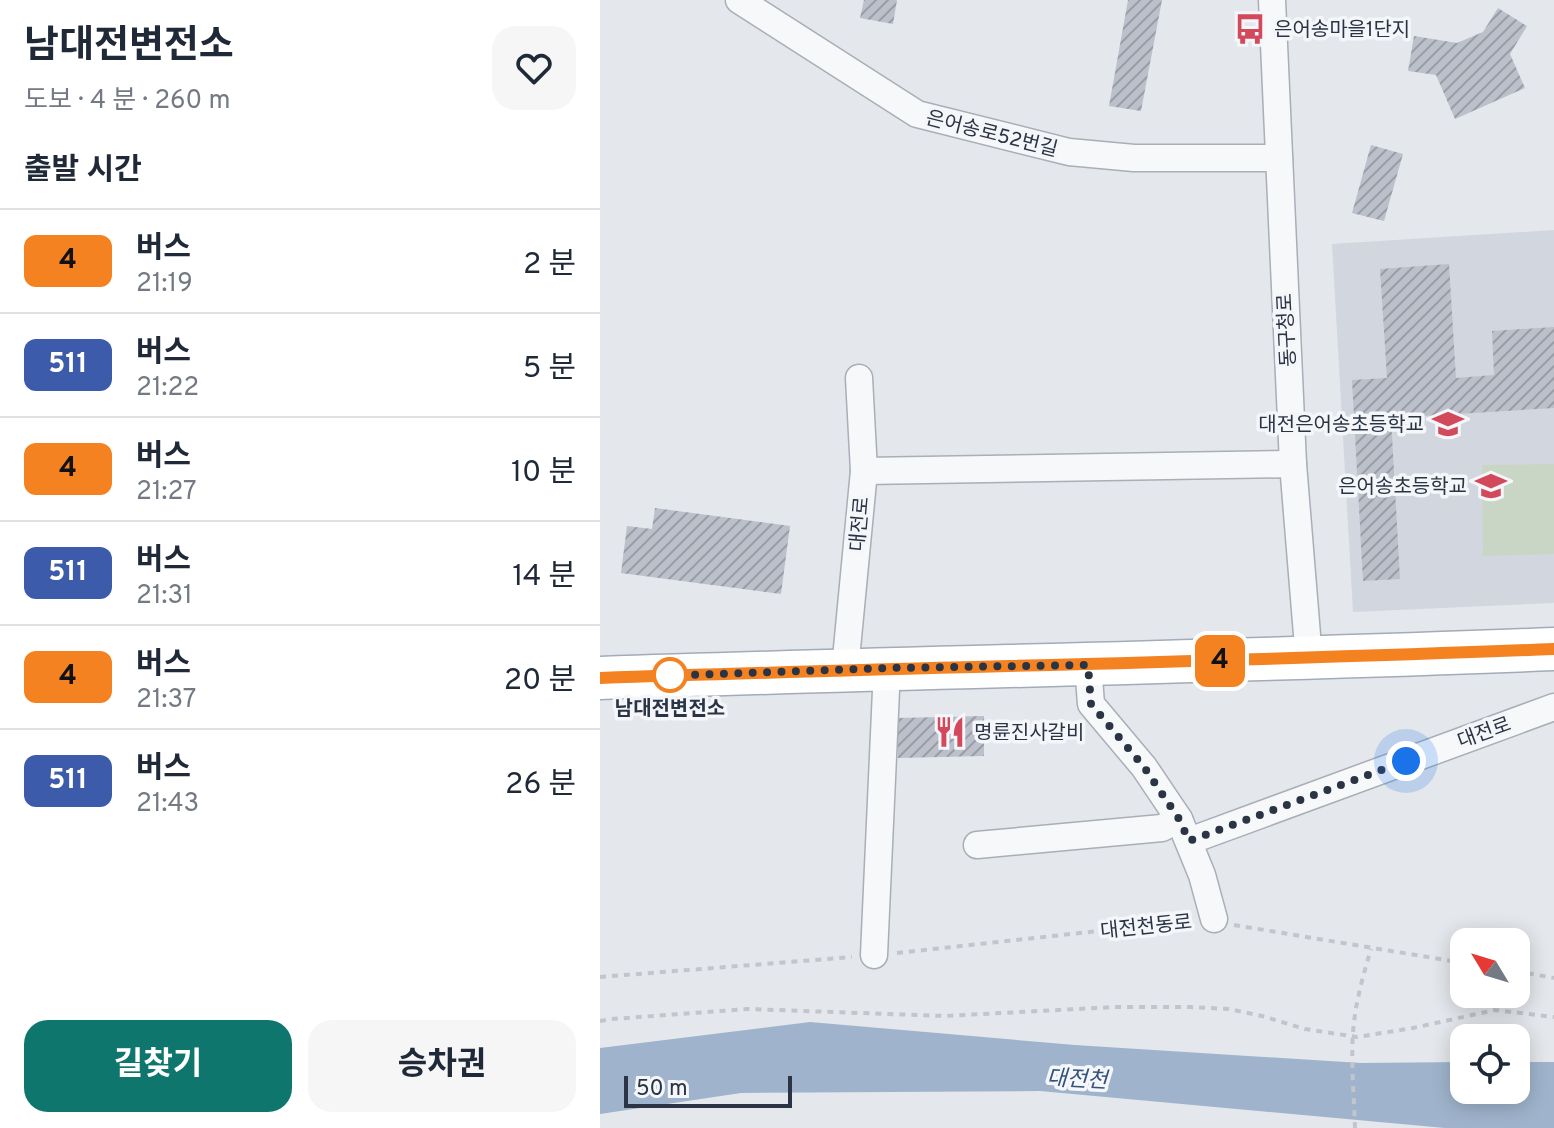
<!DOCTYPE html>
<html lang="ko">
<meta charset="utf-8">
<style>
body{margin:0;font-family:Overpass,"Noto Sans KR",sans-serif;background:#f6f6f7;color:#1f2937;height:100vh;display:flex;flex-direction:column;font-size:30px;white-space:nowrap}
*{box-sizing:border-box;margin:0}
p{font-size:26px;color:#747a83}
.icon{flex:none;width:44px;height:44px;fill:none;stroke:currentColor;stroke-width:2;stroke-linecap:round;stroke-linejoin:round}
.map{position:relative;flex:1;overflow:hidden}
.panel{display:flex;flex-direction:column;background:#fff;width:600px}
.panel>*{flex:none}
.badge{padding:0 16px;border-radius:12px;font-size:28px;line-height:52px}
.needle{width:52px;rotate:308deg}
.buttons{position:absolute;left:850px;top:928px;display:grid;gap:16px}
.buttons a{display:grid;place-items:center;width:80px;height:80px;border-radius:16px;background:#fff;box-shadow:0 4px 20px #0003;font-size:40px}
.scale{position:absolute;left:24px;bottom:20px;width:168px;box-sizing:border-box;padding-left:8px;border:4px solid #2b3445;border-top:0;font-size:22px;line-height:28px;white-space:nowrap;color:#2b3445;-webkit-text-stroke:6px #f4f6f9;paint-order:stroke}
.you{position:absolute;width:40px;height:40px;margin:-20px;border:6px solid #fff;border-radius:50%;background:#1a73e8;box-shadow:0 0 0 12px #1a73e833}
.map>.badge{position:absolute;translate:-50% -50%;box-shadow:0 0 0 4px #fff}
h2{padding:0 24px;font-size:30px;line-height:72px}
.round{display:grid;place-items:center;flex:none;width:84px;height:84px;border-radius:24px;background:#f6f6f7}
.headline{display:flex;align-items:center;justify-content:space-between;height:136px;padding:0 24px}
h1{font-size:38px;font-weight:700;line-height:60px}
.action{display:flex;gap:16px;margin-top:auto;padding:16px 24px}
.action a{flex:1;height:92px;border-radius:24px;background:#0f766e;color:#fff;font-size:32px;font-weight:700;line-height:92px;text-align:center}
.action a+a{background:#f6f6f7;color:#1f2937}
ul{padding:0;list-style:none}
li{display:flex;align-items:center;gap:24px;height:104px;padding:0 24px;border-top:2px solid #e0e1e3}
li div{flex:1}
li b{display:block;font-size:30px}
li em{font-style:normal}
li .badge{min-width:88px;font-weight:700;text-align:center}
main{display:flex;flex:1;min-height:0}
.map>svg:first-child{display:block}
</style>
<main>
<section class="panel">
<div class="headline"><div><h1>남대전변전소</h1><p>도보 · 4 분 · 260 m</p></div><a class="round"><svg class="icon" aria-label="heart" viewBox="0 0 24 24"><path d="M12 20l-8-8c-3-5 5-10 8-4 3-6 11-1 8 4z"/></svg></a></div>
<h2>출발 시간</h2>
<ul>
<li><span class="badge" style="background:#f58220;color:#111">4</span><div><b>버스</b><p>21:19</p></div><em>2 분</em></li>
<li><span class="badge" style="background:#3d5bab;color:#fff">511</span><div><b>버스</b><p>21:22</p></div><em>5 분</em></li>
<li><span class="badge" style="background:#f58220;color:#111">4</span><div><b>버스</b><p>21:27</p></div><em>10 분</em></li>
<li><span class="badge" style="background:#3d5bab;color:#fff">511</span><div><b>버스</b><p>21:31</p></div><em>14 분</em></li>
<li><span class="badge" style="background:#f58220;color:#111">4</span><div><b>버스</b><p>21:37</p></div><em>20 분</em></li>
<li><span class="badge" style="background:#3d5bab;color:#fff">511</span><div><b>버스</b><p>21:43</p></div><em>26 분</em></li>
</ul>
<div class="action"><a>길찾기</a><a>승차권</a></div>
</section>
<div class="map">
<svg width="954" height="1128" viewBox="0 0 954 1128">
<defs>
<pattern id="building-hatch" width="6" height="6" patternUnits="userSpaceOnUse" patternTransform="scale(2)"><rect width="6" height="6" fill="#bbc0ca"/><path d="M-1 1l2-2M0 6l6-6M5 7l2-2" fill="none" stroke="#989da6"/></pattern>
</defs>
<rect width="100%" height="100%" fill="#e4e7ec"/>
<polygon fill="#d2d6de" points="954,230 954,603 753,612 732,244"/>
<polygon fill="#c9d6c5" points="954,464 954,554 883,556 882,465"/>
<polygon fill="#9fb4cc" points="210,1022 475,1045 761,1063 864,1062 864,1090 916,1090 916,1062 954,1062 954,1128 845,1128 440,1091 141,1093 0,1114 0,1048"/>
<g fill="url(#building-hatch)">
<polygon points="264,0 297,0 293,24 260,18"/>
<polygon points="528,0 562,0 541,111 509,106"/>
<polygon points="898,8 927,26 910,54 925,88 855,119 836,75 808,71 814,36 857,43 883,32"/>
<polygon points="771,145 803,154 784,221 752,213"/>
<polygon points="849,264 856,378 894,375 892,331 954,327 954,408 791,418 800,579 763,581 752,380 787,378 780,269"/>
<polygon points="55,508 190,526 181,594 21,573 27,526 52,529"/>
<polygon points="384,716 384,756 298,758 297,718"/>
</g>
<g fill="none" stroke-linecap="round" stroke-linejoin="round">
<defs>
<g id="minor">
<polyline points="139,0 317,114 469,152 534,158 679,158"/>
<polyline points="672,0 693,464 709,659"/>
<polyline points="264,471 693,464"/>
<polyline points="488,665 491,704 544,767 579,819 602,875 614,919"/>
<polyline points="245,669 264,471 259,378"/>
<polyline points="589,841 954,707"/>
<polyline points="377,845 562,828 579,819"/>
<polyline points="274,955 287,668"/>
</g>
<path id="primary" d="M0,678c318,-11 636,-16 954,-29"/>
</defs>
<use href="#minor" stroke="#a9aeb7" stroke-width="29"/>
<use href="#primary" stroke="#a3abb8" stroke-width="45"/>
<g stroke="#c2c5cb" stroke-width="4" stroke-dasharray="6 6" stroke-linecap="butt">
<polyline points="634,925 864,963"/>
<polyline points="297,953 590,921"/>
<polyline points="916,971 954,978"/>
<polyline points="0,977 252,957"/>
<polyline points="0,1021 12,1019 148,1009 345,1016 515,1007 590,1007 629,1009 662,1016 705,1029 757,1037 813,1028 895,1010 954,1017"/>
<path d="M755,1128c-1,-35 -5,-72 -1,-106 3,-25 10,-50 17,-73"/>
</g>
<use href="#minor" stroke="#f7f8fa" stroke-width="26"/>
<use href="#primary" stroke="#fff" stroke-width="42"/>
</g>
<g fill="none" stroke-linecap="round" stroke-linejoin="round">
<defs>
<path id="line" d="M0,678c318,-11 636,-16 954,-29"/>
</defs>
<use href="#line" stroke="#fff" stroke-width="18"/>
<use href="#line" stroke="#f58220" stroke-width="12"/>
<polyline stroke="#2b3445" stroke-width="8" stroke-dasharray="0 14.4" points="70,675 61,676 287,668 488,665 491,704 544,767 579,819 589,841 806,761"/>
</g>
<defs>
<symbol id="bus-bare" viewBox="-9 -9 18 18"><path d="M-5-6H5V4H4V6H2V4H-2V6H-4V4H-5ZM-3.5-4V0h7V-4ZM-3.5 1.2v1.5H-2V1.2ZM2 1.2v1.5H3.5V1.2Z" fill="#d1495b" stroke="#f4f6f9" stroke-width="2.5" paint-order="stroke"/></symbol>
<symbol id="school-bare" viewBox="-9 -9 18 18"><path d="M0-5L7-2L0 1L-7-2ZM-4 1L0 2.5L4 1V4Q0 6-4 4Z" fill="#d1495b" stroke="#f4f6f9" stroke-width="2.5" paint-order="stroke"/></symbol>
<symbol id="restaurant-bare" viewBox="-9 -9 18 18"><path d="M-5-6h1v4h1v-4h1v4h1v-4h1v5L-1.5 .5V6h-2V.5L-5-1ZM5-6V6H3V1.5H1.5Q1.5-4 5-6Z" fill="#d1495b" stroke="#f4f6f9" stroke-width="2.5" paint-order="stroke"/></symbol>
</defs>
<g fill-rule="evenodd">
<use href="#bus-bare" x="628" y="7" width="44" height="44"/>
<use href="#school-bare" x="826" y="402" width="44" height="44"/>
<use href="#school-bare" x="869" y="464" width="44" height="44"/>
<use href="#restaurant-bare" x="328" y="710" width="44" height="44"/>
</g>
<circle fill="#fff" stroke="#f58220" stroke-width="4" cx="70" cy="675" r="16"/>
<g text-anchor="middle" stroke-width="7" stroke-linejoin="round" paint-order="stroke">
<g font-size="20" fill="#2b3445" stroke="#f4f6f9" text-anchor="start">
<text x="674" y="36">은어송마을1단지</text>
<text x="824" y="431" text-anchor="end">대전은어송초등학교</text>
<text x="867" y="493" text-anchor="end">은어송초등학교</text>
<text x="374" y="739">명륜진사갈비</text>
</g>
<g font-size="20" fill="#2b3445" stroke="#f4f6f9">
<text transform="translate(392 133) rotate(14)" y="7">은어송로52번길</text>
<text transform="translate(686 330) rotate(-93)" y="7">동구청로</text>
<text transform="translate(259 524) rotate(-85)" y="7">대전로</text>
<text transform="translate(884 732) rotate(-20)" y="7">대전로</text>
<text transform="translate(546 926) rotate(-6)" y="7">대전천동로</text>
</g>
<g font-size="20" font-weight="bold" fill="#2b3445" stroke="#f4f6f9">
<text x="70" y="715">남대전변전소</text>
</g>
<g font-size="22" font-style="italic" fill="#34527a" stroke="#f4f6f9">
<text transform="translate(477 1078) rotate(3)" y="8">대전천</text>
</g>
</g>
</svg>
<div class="buttons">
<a><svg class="needle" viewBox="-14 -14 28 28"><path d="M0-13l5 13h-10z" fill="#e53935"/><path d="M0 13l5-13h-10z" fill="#747a83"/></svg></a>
<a><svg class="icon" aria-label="locate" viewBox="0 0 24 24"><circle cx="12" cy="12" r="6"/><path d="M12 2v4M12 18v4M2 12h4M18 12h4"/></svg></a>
</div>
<div class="scale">50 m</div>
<div class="you" style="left:806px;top:761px"></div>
<b class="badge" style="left:620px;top:661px;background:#f58220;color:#111">4</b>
</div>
</main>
